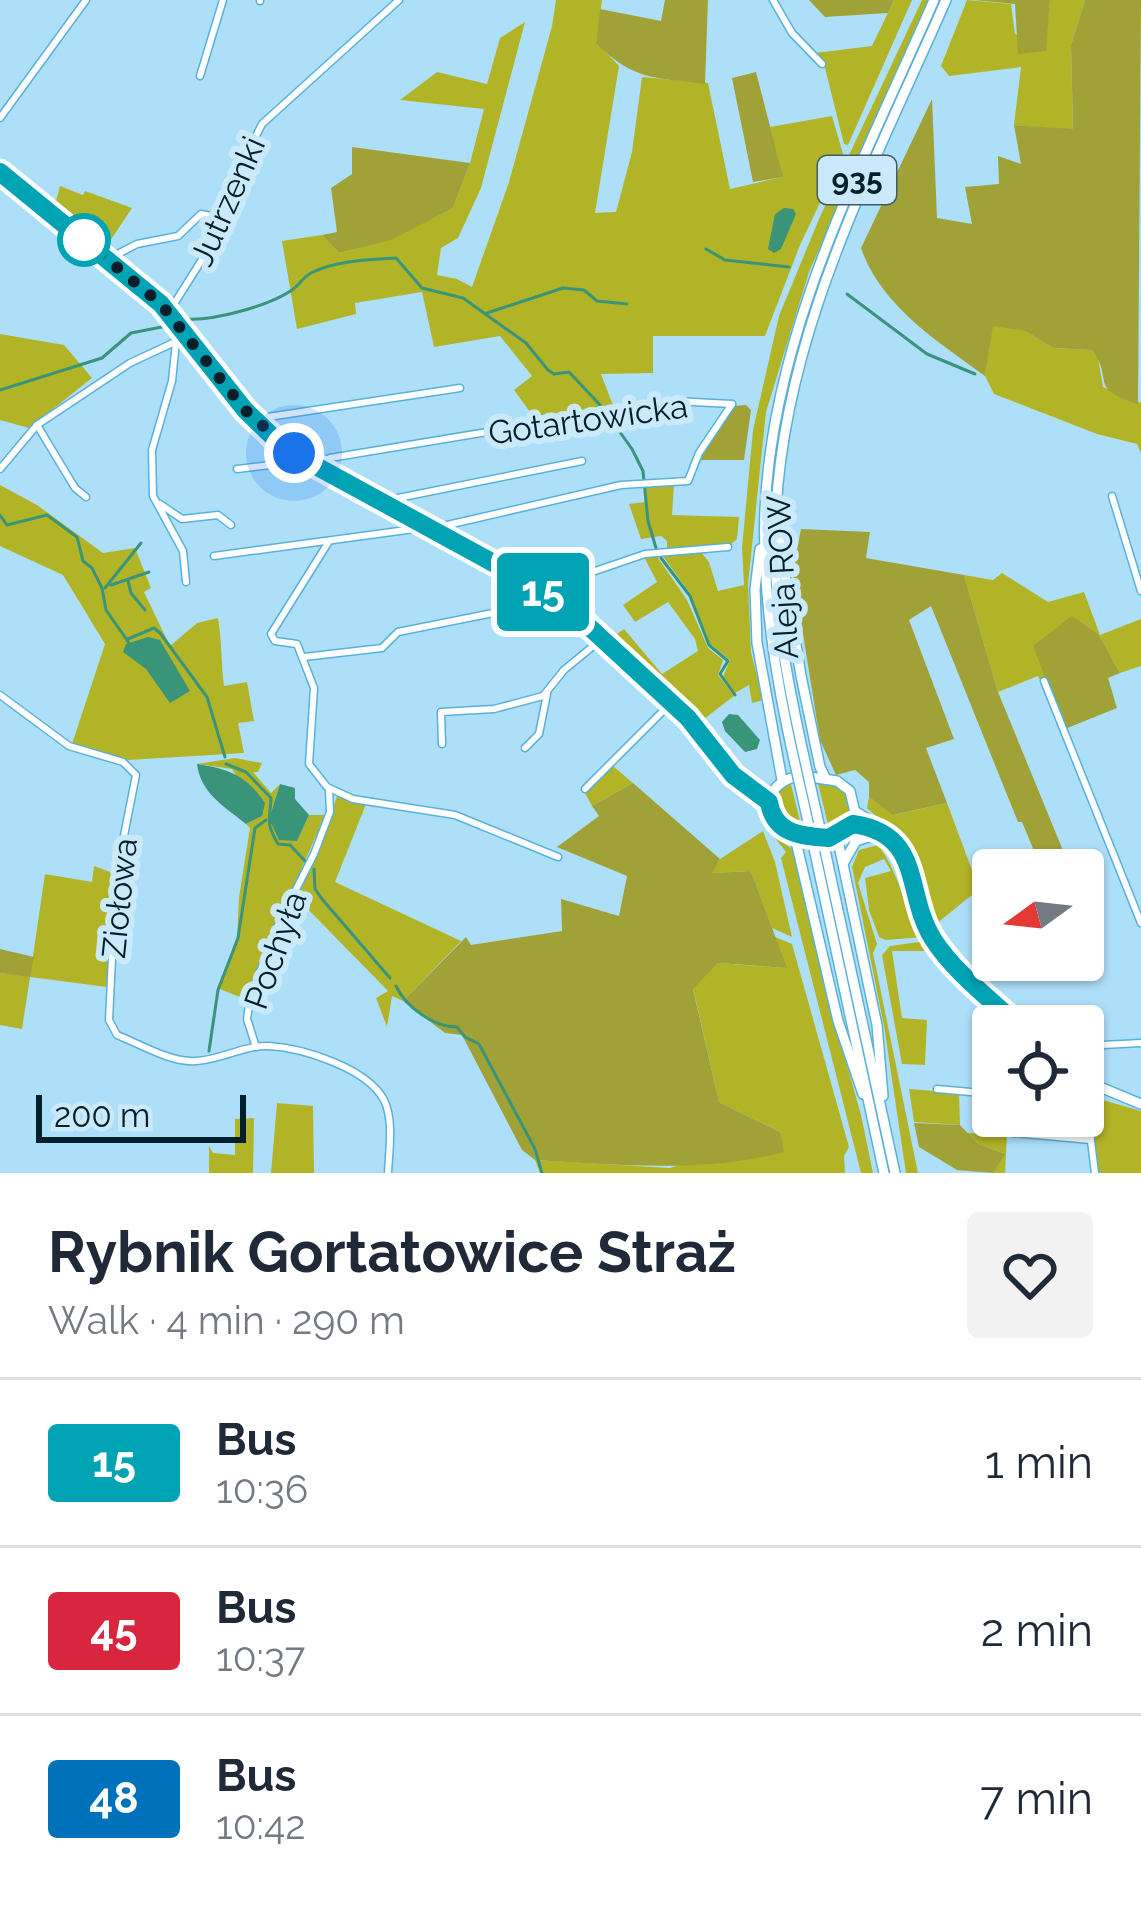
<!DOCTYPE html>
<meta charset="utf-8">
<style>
body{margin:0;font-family:Raleway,sans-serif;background:#f2f2f3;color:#1f2937;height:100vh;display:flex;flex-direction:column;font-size:45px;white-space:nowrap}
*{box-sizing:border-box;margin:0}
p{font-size:39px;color:#747a83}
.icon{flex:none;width:66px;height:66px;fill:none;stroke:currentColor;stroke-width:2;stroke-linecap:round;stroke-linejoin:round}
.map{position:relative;height:1173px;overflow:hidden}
.side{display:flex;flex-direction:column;background:#fff;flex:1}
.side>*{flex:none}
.badge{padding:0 24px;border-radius:9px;font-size:42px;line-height:78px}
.needle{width:78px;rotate:255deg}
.buttons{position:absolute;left:972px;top:849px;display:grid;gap:24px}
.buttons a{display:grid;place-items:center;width:132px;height:132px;border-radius:12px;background:#fff;box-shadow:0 3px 9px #0004;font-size:60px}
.scale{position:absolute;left:36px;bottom:30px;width:210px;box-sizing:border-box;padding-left:12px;border:6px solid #031f2b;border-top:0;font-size:33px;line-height:42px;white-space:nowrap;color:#031f2b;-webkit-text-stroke:9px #caeafb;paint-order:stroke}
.you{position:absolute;width:60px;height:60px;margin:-30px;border:9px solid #fff;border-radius:50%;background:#1a73e8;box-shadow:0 0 0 18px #1a73e833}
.map>.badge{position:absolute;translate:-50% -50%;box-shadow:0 0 0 6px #fff}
.round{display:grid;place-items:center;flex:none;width:126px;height:126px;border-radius:12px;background:#f2f2f3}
.head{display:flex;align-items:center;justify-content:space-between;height:204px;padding:0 48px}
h1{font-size:57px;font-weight:700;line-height:90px}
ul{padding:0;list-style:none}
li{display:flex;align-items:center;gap:36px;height:168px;padding:0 48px;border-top:3px solid #e0e1e3}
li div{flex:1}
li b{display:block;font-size:45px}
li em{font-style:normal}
li .badge{min-width:132px;font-weight:700;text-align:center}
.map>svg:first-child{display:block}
</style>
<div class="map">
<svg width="1141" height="1173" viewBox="0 0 1141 1173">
<rect width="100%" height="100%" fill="#aedff9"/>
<g fill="#b2b427">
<polygon points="556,0 602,0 596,42 619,66 595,213 616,212 632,152 642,77 708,83 730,189 782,177 770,127 832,116 843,154 800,245 765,336 653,336 653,373 601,374 614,408 535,419 514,390 532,376 500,336 434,347 422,292 355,303 356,314 297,329 282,241 322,235 339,253 388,240 453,208 470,163 484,109 400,100 437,72 487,84 500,38 525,22 481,188 458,238 441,248 437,275 457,279 472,287 509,182 552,26"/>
<polygon points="894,0 912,0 848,145 844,144 824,64 815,53 872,46"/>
<polygon points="922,0 929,0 809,272 766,412 748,584 751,652 763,700 752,703 749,685 735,693 723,677 730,660 709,643 689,592 662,555 701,552 709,562 718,591 744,585 742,548 753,430 779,316 819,219"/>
<polygon points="967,0 1011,4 1015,34 1045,49 1050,0 1085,0 1071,45 1073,130 1014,125 1021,67 949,76 941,66"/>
<polygon points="60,186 83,195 85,191 132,208 106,247 54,209"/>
<polygon points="992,325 1025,331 1053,348 1092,350 1098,358 1103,387 1141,403 1141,453 1137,444 1097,434 994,394 985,376"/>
<polygon points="0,334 64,345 92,378 29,428 0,420"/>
<polygon points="674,484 672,515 739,517 737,539 730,545 659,550 667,548 667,541 661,536 641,539 629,504 645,502 644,486"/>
<path d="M0,485l37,20 66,48 32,-5 16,40 -7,4 26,54 27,-23 21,-5c4,24 3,44 6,68l23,-4 7,39 -16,2 6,30 -116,7 -56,-16 33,-100 -42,-69 -63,-29z"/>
<polygon points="656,555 687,600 708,648 723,660 718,675 734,696 700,722 610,639 624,629 662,674 698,651 695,639 668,602 635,622 623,605 657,582 644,557"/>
<polygon points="1002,573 1048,602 1084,592 1100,635 1141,619 1141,666 1120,673 1099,635 1033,646 1048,676 1040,680 1038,676 998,692 964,575 993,580"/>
<polygon points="235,758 262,763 258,772 253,772 271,793 280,784 269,819 297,841 309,815 325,815 245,999 217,988 237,940 239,897 250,828 246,824 262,816 232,769 197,764"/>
<polygon points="613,766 633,783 592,806 585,793"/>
<path d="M790,780l12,50c-19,-4 -29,-12 -28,-32z"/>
<polygon points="818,783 836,786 848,796 851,815 843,828 830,833"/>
<polygon points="337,796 366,804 335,882 461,941 403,1001 392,996 387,1027 376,998 388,991 297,898 320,849"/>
<polygon points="869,797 894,815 947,803 979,889 935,925 906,844 867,808"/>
<polygon points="763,831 775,862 792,937 772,928 751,871 711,873 720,859"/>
<polygon points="775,838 796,851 829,1001 861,1115 873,1173 861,1173 781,858 786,852"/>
<path d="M878,845c22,28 25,63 44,92l-36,3 -7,-3 -10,-27 -4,-32 26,-7 -7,-12 -19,8 -7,16 19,61 -4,9 45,220h-12l-22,-147 -32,-159 7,-17z"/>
<polygon points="94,866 113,873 107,987 30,977 22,1029 0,1025 0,973 30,976 45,874 92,882"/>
<polygon points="775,937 792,944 849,1147 844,1156 845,1173 540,1173 535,1160 670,1168 780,1132 719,1102 693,988 718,963 786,968"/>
<polygon points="926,941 931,951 892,951 902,1018 927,1020 925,1065 902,1064 882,955 890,946"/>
<polygon points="909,1089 959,1093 960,1125 914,1122"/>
<polygon points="1089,1096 1141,1111 1141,1173 1099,1173"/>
<polygon points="277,1103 313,1106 314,1173 271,1173"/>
<polygon points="254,1118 253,1173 209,1173 209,1146 213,1153 235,1155 235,1119"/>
<polygon points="967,1133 1007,1135 1005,1173 993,1173 1006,1154 978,1144"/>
</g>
<g fill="#a0a237">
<path d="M665,0h43l-3,84c-51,-7 -71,-3 -109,-41l4,-34 61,12z"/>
<polygon points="809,0 894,0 888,13 825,17"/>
<polygon points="974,0 1050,0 1046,51 1018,54 1015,4"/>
<path d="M1085,0h56l-3,404c-51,-16 -23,-23 -46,-54l-39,-2 -28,-17 -32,-5 -8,50c-48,-35 -104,-70 -124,-128l71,-149 5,119 35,6 -7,-37 34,-3 -1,-28 23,8 -7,-39 59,4 -2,-84z"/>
<polygon points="756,72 783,177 753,182 732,78"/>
<polygon points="352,147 470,163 453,208 391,240 339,253 322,235 337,232 331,188 352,174"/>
<polygon points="746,405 751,410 744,460 700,460 733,406"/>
<polygon points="801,529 870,532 866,558 964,575 998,692 1071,870 1042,870 1022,822 1018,822 931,606 909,620 954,739 926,748 947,803 893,815 869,797 869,782 855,770 836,775 820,740 793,572"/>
<polygon points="1072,616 1099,635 1120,673 1108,678 1117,708 1065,729 1033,646"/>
<path d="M633,783l87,76 -8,14 39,-2 36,97 -69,-5 -25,26 26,113 61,30 4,20c-80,21 -167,13 -249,8l-13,-10 -60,-115 -17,-2 -42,-32 63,-64 5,8 91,-14 -1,-32 58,17 8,-40 -70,-29 42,-31 -7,-10z"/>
<polygon points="0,949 34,957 30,977 0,973"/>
<polygon points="914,1123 960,1125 978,1144 1006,1154 993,1173 957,1170 919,1147"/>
</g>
<g fill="#399479">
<polygon points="784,208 793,209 796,214 781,249 774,253 768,249 775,214"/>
<polygon points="148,637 160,640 190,691 170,703 146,669 123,652 126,644"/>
<polygon points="729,714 738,715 760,740 757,749 745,752 725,731 722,722"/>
<path d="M197,764c32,5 49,11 68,39l-3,13 -16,8c-22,-18 -45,-30 -49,-60z"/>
<polygon points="280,784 295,788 295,799 309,815 297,841 279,840 269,819"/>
</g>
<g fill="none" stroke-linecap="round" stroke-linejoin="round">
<g stroke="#399479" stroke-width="3">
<polyline points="706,249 725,260 789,267"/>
<polyline points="847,294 927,354 975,374"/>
<polyline points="487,313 563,288 584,290 597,301 627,304"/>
<path d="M186,319c27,2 83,-13 106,-29 8,-6 12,-14 21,-18 25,-12 56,-12 83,-14l26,30 41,10 63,45 22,27 6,4 15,-2 33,35 30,42 11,22 5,50 8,27"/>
<polyline points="0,390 102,358 131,333 172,325"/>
<polyline points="0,515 7,525 47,515 77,537 83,561 92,568 102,588 106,610 129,643"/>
<polyline points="661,558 690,596 709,645 728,661 720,674 735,695"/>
<polyline points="128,581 131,593 145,610"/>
<polyline points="111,585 149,572"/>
<polyline points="105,588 141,543"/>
<polyline points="128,639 154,628 160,633 207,697 225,757"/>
<path d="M226,764l20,8 25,26c-1,24 -6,23 7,46l12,1 15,16"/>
<polyline points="314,869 315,889 322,899 390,978"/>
<path d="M396,986c10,21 37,41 61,41l8,10 14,7 56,105 7,24"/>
<polyline points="209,1051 218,990 238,938 255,828 266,820"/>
</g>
<defs>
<g id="street">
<polyline points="773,0 792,33 822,64"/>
<polyline points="260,1 260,0"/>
<polyline points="200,76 223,0"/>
<polyline points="0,118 86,0"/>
<polyline points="108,259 137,244 178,236 201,214 225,219"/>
<polyline points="169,312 220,231 240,168 262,124 399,0"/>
<polyline points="176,342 172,381 152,450 153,496 183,551 186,582"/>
<polyline points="257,422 268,417 460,388"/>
<polyline points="37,425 75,488 86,497"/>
<polyline points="318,463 330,458 674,401 732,404"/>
<polyline points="0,469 37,425 130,363 175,342"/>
<polyline points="237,469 295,462 299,456"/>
<polyline points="1112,496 1141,591"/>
<polyline points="160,504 182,519 218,515 231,525"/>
<polyline points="387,504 398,498 582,461"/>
<polyline points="436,531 443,526 621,485 688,481 699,453 732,404"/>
<polyline points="328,543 271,634 275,641 297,644 314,688 309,764 327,787 353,799 455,815 558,857"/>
<polyline points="214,556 414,529 419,522"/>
<polyline points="304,657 382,648 398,632 493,613 539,598 557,584 645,554 728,547"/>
<polyline points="1044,681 1141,923"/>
<path d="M0,695l69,51 54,16 13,13 -20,101 -7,144 8,15c23,9 54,28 79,26 25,-1 48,-16 73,-15 34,2 98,22 115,54 10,20 5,51 4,73"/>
<polyline points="442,744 441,712 494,709 543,696 564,670 603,638"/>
<polyline points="525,748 539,734 547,694"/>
<polyline points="585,789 672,702"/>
<polyline points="1083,1046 1141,1043"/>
<polyline points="256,1047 247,1019 250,998 279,923 314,854 330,812 329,790"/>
<polyline points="1088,1083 1086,1101 1095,1173"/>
<polyline points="937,1089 993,1094"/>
<polyline points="1012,1133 1091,1140"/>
</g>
<g id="secondary">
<polyline points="0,172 162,304 246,410 280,443 508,571 573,612 684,713 751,792 769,802"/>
<path d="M803,776l34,5 13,10 6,26c-12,26 -54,27 -76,10 -26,-21 -4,-51 23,-51z"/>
<path d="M856,812c70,40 44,72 76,126 21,34 58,61 87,88"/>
<polyline points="1083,1080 1141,1104"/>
</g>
<g id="primary">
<polyline points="779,538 801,676 820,767 826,779"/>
<polyline points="760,549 755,589 757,643 782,780"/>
<path d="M795,764c-19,-84 -33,-167 -30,-254 8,-181 98,-347 169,-510"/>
<path d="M806,766c-17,-76 -32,-150 -31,-228 2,-194 95,-364 171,-538"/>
<polyline points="794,833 838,1021 863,1094"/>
<polyline points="837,836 877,1025 883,1096"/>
<polyline points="815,853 884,1173"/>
<polyline points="826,855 895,1173"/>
<polyline points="844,862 856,841 868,837 891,839"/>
</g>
</defs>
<use href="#street" stroke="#59b1d9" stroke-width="9"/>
<use href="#secondary" stroke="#59b1d9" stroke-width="12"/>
<use href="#primary" stroke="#59b1d9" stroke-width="12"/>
<use href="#street" stroke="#fff" stroke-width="6"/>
<use href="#secondary" stroke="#fff" stroke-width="9"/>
<use href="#primary" stroke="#fff" stroke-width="9"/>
<defs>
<g id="primary-bridge">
<polyline points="795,764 815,853"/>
<polyline points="806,766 826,855"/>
</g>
</defs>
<use href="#primary-bridge" stroke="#59b1d9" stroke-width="12" stroke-linecap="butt"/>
<use href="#primary-bridge" stroke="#fff" stroke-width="9"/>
</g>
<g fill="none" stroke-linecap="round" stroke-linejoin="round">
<defs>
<path id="line" d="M0,172l161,132 84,106 29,28 42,28 192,105 65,41 115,106 45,57 36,27c5,32 32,34 60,36l24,-14c71,10 51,69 80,115 21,33 57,60 86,87"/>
</defs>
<use href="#line" stroke="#fff" stroke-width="27"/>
<use href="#line" stroke="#00a3b4" stroke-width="18"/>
<polyline stroke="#031f2b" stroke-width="12" stroke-dasharray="0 21.6" points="84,240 161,304 245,410 294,453"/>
</g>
<circle fill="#fff" stroke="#00a3b4" stroke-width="6" cx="84" cy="240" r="24"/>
<g text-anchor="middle" stroke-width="12" stroke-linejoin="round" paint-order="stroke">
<rect fill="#caeafb" stroke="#3f5c69" stroke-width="3" x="818" y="156" width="78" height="48" rx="9"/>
<g font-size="30" font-weight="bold" fill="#031f2b">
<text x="857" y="190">935</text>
</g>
<g font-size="33" fill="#031f2b" stroke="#caeafb">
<text transform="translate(227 201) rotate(-66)" y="12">Jutrzenki</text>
<text transform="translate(588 419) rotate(-8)" y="12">Gotartowicka</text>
<text transform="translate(782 577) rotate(-93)" y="12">Aleja ROW</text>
<text transform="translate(119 898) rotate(-84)" y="12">Ziołowa</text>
<text transform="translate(275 950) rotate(-70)" y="12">Pochyła</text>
</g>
</g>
</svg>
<div class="buttons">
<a><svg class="needle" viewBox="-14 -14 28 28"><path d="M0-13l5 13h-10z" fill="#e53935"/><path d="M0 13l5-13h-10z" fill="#747a83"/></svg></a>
<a><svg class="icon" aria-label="locate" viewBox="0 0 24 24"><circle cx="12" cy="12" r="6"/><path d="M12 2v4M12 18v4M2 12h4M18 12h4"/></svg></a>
</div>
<div class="scale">200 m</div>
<div class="you" style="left:294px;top:453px"></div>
<b class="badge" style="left:543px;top:592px;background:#00a3b4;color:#fff">15</b>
</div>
<section class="side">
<div class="head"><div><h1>Rybnik Gortatowice Straż</h1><p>Walk · 4 min · 290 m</p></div><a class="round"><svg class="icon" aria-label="heart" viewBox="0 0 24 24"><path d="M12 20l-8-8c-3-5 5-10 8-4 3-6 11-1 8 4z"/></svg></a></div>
<ul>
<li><span class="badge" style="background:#00a3b4;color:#fff">15</span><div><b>Bus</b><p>10:36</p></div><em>1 min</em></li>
<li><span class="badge" style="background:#d7263d;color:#fff">45</span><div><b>Bus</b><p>10:37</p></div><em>2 min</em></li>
<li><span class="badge" style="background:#0072bc;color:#fff">48</span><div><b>Bus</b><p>10:42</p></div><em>7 min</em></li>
</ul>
</section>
